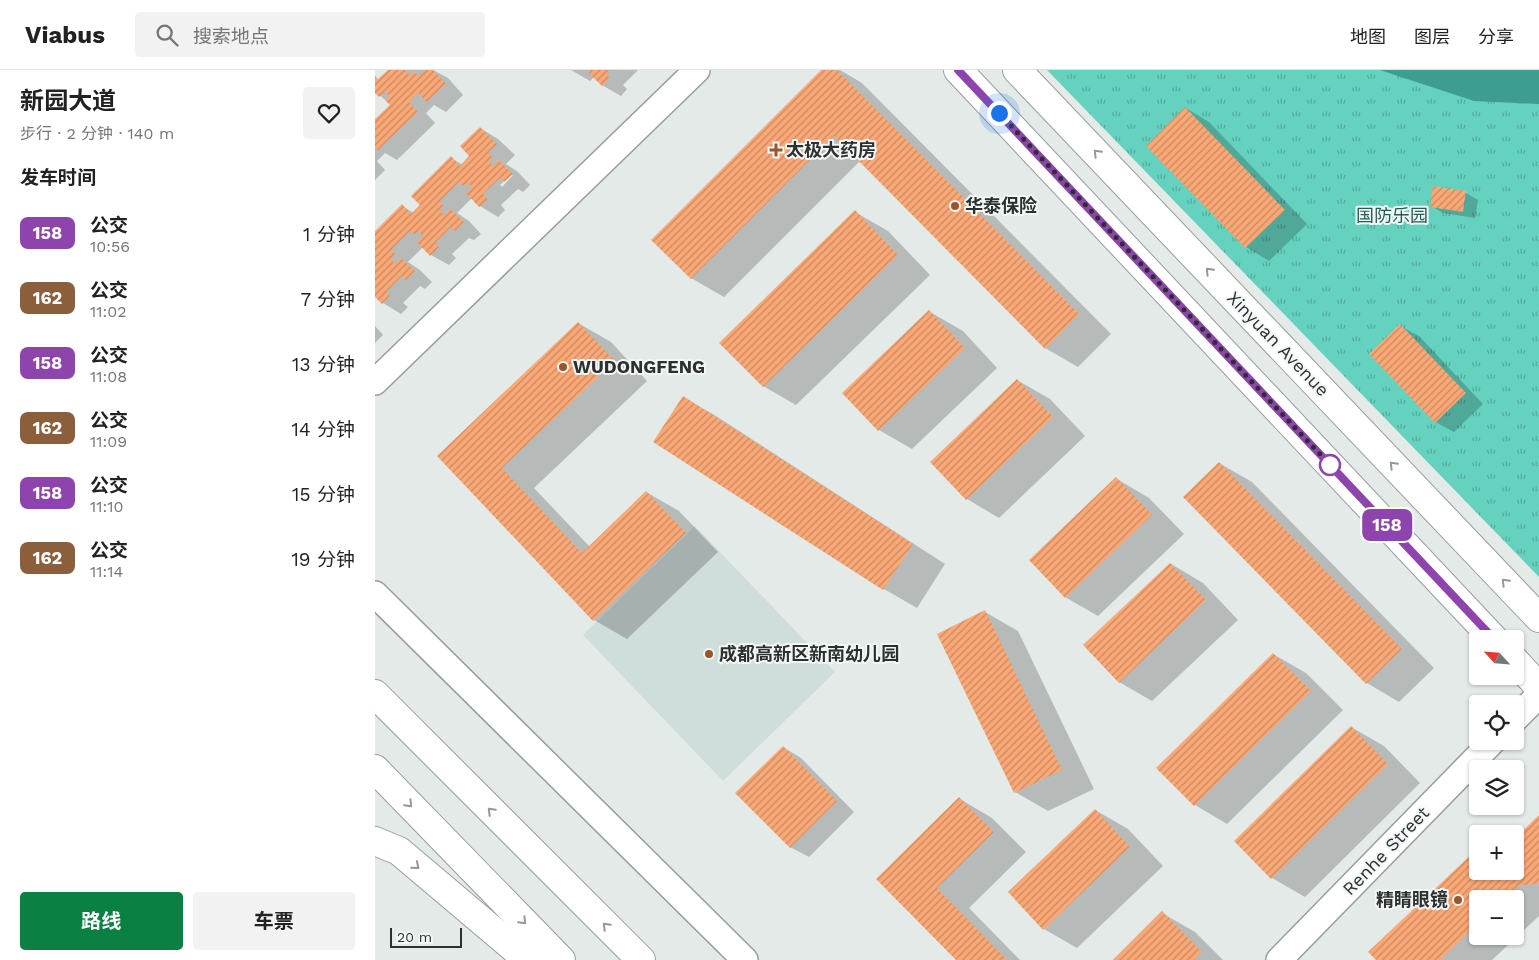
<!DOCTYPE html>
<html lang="zh">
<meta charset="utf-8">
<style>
body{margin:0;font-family:"Work Sans","Noto Sans SC",sans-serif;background:#f2f2f2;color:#222;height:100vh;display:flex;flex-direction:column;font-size:19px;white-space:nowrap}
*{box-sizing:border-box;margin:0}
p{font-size:16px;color:#767676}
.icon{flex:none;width:28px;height:28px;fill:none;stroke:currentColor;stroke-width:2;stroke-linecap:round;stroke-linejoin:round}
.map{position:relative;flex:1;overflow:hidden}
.side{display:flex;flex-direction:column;background:#fff;width:375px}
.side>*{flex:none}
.badge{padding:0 10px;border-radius:8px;font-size:18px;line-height:32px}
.needle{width:32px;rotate:296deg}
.controls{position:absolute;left:1094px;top:560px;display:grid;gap:10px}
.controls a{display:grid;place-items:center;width:55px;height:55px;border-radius:5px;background:#fff;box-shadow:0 1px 4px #0004;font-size:25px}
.scale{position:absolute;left:15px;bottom:12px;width:72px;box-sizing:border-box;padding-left:5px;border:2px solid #2e302f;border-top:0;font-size:14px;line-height:18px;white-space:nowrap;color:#2e302f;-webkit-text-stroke:4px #f1f7f6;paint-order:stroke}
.you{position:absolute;width:25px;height:25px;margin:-12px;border:4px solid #fff;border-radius:50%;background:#1a73e8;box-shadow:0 0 0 8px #1a73e833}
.map>.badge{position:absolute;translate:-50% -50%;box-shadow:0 0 0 2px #fff}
h2{padding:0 20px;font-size:19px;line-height:45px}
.round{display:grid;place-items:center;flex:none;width:52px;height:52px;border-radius:5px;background:#f2f2f2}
.headline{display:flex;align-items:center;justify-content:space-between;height:85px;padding:0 20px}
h1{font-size:24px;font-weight:700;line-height:38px}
.action{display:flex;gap:10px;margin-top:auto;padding:10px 20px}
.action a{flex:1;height:58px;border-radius:5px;background:#0b8043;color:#fff;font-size:20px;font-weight:700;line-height:58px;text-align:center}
.action a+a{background:#f2f2f2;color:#222}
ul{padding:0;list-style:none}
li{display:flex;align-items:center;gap:15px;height:65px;padding:0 20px}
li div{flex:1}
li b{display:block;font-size:19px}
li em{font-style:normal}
li .badge{min-width:55px;font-weight:700;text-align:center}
header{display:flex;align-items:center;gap:30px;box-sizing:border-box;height:70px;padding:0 25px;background:#fff;border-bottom:1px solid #e0e0e0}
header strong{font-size:24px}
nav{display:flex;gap:28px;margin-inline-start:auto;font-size:18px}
.search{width:350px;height:45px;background:#f2f2f2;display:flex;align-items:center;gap:12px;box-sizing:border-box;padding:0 18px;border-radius:5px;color:#767676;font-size:19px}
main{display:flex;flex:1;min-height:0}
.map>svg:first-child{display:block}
</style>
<header>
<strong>Viabus</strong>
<div class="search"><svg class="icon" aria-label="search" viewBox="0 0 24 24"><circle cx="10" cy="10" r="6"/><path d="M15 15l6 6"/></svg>搜索地点</div>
<nav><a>地图</a><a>图层</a><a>分享</a></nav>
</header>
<main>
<section class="side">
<div class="headline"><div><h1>新园大道</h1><p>步行 · 2 分钟 · 140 m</p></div><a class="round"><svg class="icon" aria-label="heart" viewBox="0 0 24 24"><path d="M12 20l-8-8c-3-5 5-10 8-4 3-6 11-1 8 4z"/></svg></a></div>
<h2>发车时间</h2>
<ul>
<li><span class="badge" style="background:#8e44ad;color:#fff">158</span><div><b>公交</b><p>10:56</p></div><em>1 分钟</em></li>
<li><span class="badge" style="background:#8b5e3c;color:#fff">162</span><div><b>公交</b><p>11:02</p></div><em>7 分钟</em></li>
<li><span class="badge" style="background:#8e44ad;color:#fff">158</span><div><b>公交</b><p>11:08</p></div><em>13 分钟</em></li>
<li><span class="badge" style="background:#8b5e3c;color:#fff">162</span><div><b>公交</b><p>11:09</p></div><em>14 分钟</em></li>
<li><span class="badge" style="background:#8e44ad;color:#fff">158</span><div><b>公交</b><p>11:10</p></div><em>15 分钟</em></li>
<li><span class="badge" style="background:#8b5e3c;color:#fff">162</span><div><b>公交</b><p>11:14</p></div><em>19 分钟</em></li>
</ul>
<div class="action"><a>路线</a><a>车票</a></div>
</section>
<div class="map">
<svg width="1164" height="890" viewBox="0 0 1164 890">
<defs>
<pattern id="park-tufts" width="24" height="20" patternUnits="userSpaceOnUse" patternTransform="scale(1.25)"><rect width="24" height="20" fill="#65d2c0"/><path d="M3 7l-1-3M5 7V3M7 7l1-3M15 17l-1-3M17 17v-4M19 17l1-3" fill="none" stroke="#54ab9c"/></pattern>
<pattern id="building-hatch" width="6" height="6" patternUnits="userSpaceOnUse" patternTransform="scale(1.25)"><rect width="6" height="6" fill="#f9a876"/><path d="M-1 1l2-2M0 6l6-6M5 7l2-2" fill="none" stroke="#ca8961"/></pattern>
</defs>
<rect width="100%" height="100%" fill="#e4eae8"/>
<polygon fill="#d0dedb" points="320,456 460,602 348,711 208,565"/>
<polygon fill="url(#park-tufts)" points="672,0 1164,0 1164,507"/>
<polygon fill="#3d9e8f" points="1005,0 1164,0 1164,34 1099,31"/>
<g fill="#0003" fill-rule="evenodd">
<polygon points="15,0 49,0 51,1 58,0 73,8 88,25 71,42 59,35 51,43 60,53 22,90 10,83 2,91 10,100 0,110 0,48 1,49 16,35 0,21 0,7 5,10"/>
<polygon points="196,0 263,0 248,15 252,19 246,26 227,15 219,7 215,11"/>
<polygon points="448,0 465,0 487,13 736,264 703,297 670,278 485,91 349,227 316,208"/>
<polygon points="811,38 834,52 932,154 894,191 871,177"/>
<path d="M105,58l18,11 17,16 -9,9 12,8 12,13 -7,7 -5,-3 -17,16 4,5 -7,7 -18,-11 -8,-8 -15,15 12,8 12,13 -7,6 -5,-2 -17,16 4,4 -7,7 -18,-10 -8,-8 -15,15 12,8 12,12 -7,7 -5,-3 -17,17 5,4 -7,7 -18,-11 -8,-7v-63l27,-27 12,7 8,-8 29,-47 12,7 8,-9zM135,105h3l-11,12 -2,-2z"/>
<polygon points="1091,123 1103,130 1100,148 1068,143 1056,136"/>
<polygon points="480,142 513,161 555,205 421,335 388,316"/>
<polygon points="555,242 588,261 622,298 537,379 504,360 469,323"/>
<polygon points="203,253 236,272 272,311 159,418 215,477 271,422 304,441 343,482 252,569 219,550 64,386"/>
<polygon points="0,256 8,265 0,273"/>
<polygon points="1025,256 1044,266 1108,334 1079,362 1060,352"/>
<polygon points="642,310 675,329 710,366 624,448 592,429"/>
<polygon points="308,327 341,346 570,494 542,538 509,519 280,372"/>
<polygon points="844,393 877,412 1059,598 1024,632 992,613 810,427"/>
<polygon points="742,409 774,428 809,464 723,546 690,527"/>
<polygon points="796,494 828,513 863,550 777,631 744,612"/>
<polygon points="610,542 643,561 719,719 673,741 640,722"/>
<polygon points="898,584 931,603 968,640 852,754 820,735"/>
<polygon points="976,657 1009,676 1045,713 930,827 897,808 861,771"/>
<polygon points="408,677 426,688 479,742 434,787 415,777"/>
<polygon points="585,729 617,748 651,782 594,838 645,890 582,890 503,809"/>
<polygon points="720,740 753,759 788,796 702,878 669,859"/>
<path d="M1164,747v99l-47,44h-115l-7,-8 107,-101v20h38v-32zM1102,829h38v37h-38z"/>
<polygon points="787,843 820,862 848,890 740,890"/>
</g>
<g fill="url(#building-hatch)">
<polygon points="13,0 32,0 31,1 35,6 39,1 44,6 50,0 58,0 71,14 52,32 43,23 34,32 43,42 3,80 0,77 0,49 15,35 10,30 14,26 10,21 4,27 0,23 0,6 3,9"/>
<polygon points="216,0 235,0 231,4 235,8 227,16 213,2"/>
<polygon points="446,0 462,0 704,244 670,279 459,66 316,209 276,170"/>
<polygon points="810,37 910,140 870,178 771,76"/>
<polygon points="105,57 122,74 113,83 118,88 114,92 118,96 124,90 138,104 129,112 125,108 108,124 113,129 104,137 91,123 97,117 93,113 89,117 84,112 64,132 69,136 65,141 69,145 75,139 89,152 80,161 76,157 60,173 64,177 55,186 42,172 48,166 44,161 40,165 35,161 16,180 21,185 16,189 20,194 26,188 40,201 31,210 27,206 11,222 15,226 7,234 0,227 0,161 27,134 36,144 45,135 36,126 76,86 85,96 94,86 85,76"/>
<polygon points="1058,116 1091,121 1088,142 1055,137"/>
<polygon points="480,140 523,185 388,317 344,273"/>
<polygon points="554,240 590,278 503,361 467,323"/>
<polygon points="203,252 240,291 127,398 207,483 271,421 311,463 218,551 62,386"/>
<polygon points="1025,254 1091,323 1060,353 994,284"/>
<polygon points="642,309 678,347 591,430 555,392"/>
<polygon points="308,326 538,474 508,520 278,372"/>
<polygon points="844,392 1027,579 991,614 808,427"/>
<polygon points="741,407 777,445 690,528 654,490"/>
<polygon points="795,493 831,530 744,613 708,575"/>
<polygon points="610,540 687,700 639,723 562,564"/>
<polygon points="898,583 936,621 819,736 781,698"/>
<polygon points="976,656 1013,694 896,809 859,771"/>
<polygon points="408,676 462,731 415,778 360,723"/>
<polygon points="584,727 619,762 562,818 632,890 581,890 501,809"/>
<polygon points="720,739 755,777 668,860 633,822"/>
<polygon points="1164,745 1164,813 1143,816 1130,829 1102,829 1102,854 1065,890 1001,890 993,882 1102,779 1102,801 1140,801 1140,768"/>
<polygon points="787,841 827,882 819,890 738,890"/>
</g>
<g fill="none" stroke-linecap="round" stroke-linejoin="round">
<defs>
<g id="minor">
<polyline points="0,312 322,0"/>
<polyline points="0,524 370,890"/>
<polyline points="1140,649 1164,625"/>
<polyline points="904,890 1118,671"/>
</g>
<g id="tertiary">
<polyline points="583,0 1119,569"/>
<polyline points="642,0 1164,548"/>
<polyline points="1140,591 1164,617"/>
</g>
<g id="motorway">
<polyline points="0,624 266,890"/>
<polyline points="0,699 186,890"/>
<polyline points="0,771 24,781 153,890"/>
</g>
</defs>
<use href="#minor" stroke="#989d9c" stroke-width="28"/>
<use href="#tertiary" stroke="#989d9c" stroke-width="30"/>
<use href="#motorway" stroke="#989d9c" stroke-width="30"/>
<use href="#minor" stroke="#fff" stroke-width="25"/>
<use href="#tertiary" stroke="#fff" stroke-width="28"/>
<use href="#motorway" stroke="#fff" stroke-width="28"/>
</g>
<defs><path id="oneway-chevron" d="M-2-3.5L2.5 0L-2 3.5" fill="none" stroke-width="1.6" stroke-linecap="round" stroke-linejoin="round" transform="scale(1.25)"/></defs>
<g stroke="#969897">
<use href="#oneway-chevron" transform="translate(722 83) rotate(-134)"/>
<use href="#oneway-chevron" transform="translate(834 201) rotate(-134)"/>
<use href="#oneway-chevron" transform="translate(1018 395) rotate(-134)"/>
<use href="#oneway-chevron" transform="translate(1130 512) rotate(-134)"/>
<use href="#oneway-chevron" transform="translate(34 734) rotate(46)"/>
<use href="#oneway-chevron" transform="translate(116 741) rotate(-135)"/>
<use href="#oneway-chevron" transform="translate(41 796) rotate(40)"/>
<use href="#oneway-chevron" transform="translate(148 851) rotate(46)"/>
<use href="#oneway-chevron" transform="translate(231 856) rotate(-135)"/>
</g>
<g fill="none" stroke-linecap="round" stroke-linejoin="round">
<defs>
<polyline id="line" points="583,0 1119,569"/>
</defs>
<use href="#line" stroke="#fff" stroke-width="11"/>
<use href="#line" stroke="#8e44ad" stroke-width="8"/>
<polyline stroke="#2e302f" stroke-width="5" stroke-dasharray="0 9" points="624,43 958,398 955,395"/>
</g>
<g fill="#9a5628" stroke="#f1f7f6" stroke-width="2">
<path d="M398.5 72.5h5v5h5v5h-5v5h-5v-5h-5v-5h5z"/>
<circle cx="580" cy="136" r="5"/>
<circle cx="188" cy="297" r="5"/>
<circle cx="334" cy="584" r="5"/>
<circle cx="1083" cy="830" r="5"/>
</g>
<circle fill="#fff" stroke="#8e44ad" stroke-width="2.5" cx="955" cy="395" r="10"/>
<g text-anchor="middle" stroke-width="4" stroke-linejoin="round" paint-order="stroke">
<g font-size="18" font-weight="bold" fill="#2e302f" stroke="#f1f7f6" text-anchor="start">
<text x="411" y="86">太极大药房</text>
<text x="590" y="142">华泰保险</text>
<text x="198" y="303">WUDONGFENG</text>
<text x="344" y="590">成都高新区新南幼儿园</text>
<text x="1073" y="836" text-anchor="end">精睛眼镜</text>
</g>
<g font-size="18" fill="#275c53" stroke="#f1f7f6">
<text x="1017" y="152">国防乐园</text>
</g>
<g font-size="18" fill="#2e302f" stroke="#f1f7f6">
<text transform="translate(903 274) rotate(46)" y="6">Xinyuan Avenue</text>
<text transform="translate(1011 781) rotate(-46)" y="6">Renhe Street</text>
</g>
</g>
</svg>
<div class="controls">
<a><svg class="needle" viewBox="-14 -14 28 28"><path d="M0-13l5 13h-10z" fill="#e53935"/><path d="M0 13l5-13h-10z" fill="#767676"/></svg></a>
<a><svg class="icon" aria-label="locate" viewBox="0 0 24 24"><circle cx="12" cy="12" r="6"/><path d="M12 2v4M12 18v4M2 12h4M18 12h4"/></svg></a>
<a><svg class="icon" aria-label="layers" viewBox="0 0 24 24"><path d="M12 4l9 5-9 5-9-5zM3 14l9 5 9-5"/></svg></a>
<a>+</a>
<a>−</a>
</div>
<div class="scale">20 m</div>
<div class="you" style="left:624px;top:43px"></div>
<b class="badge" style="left:1012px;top:455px;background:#8e44ad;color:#fff">158</b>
</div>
</main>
